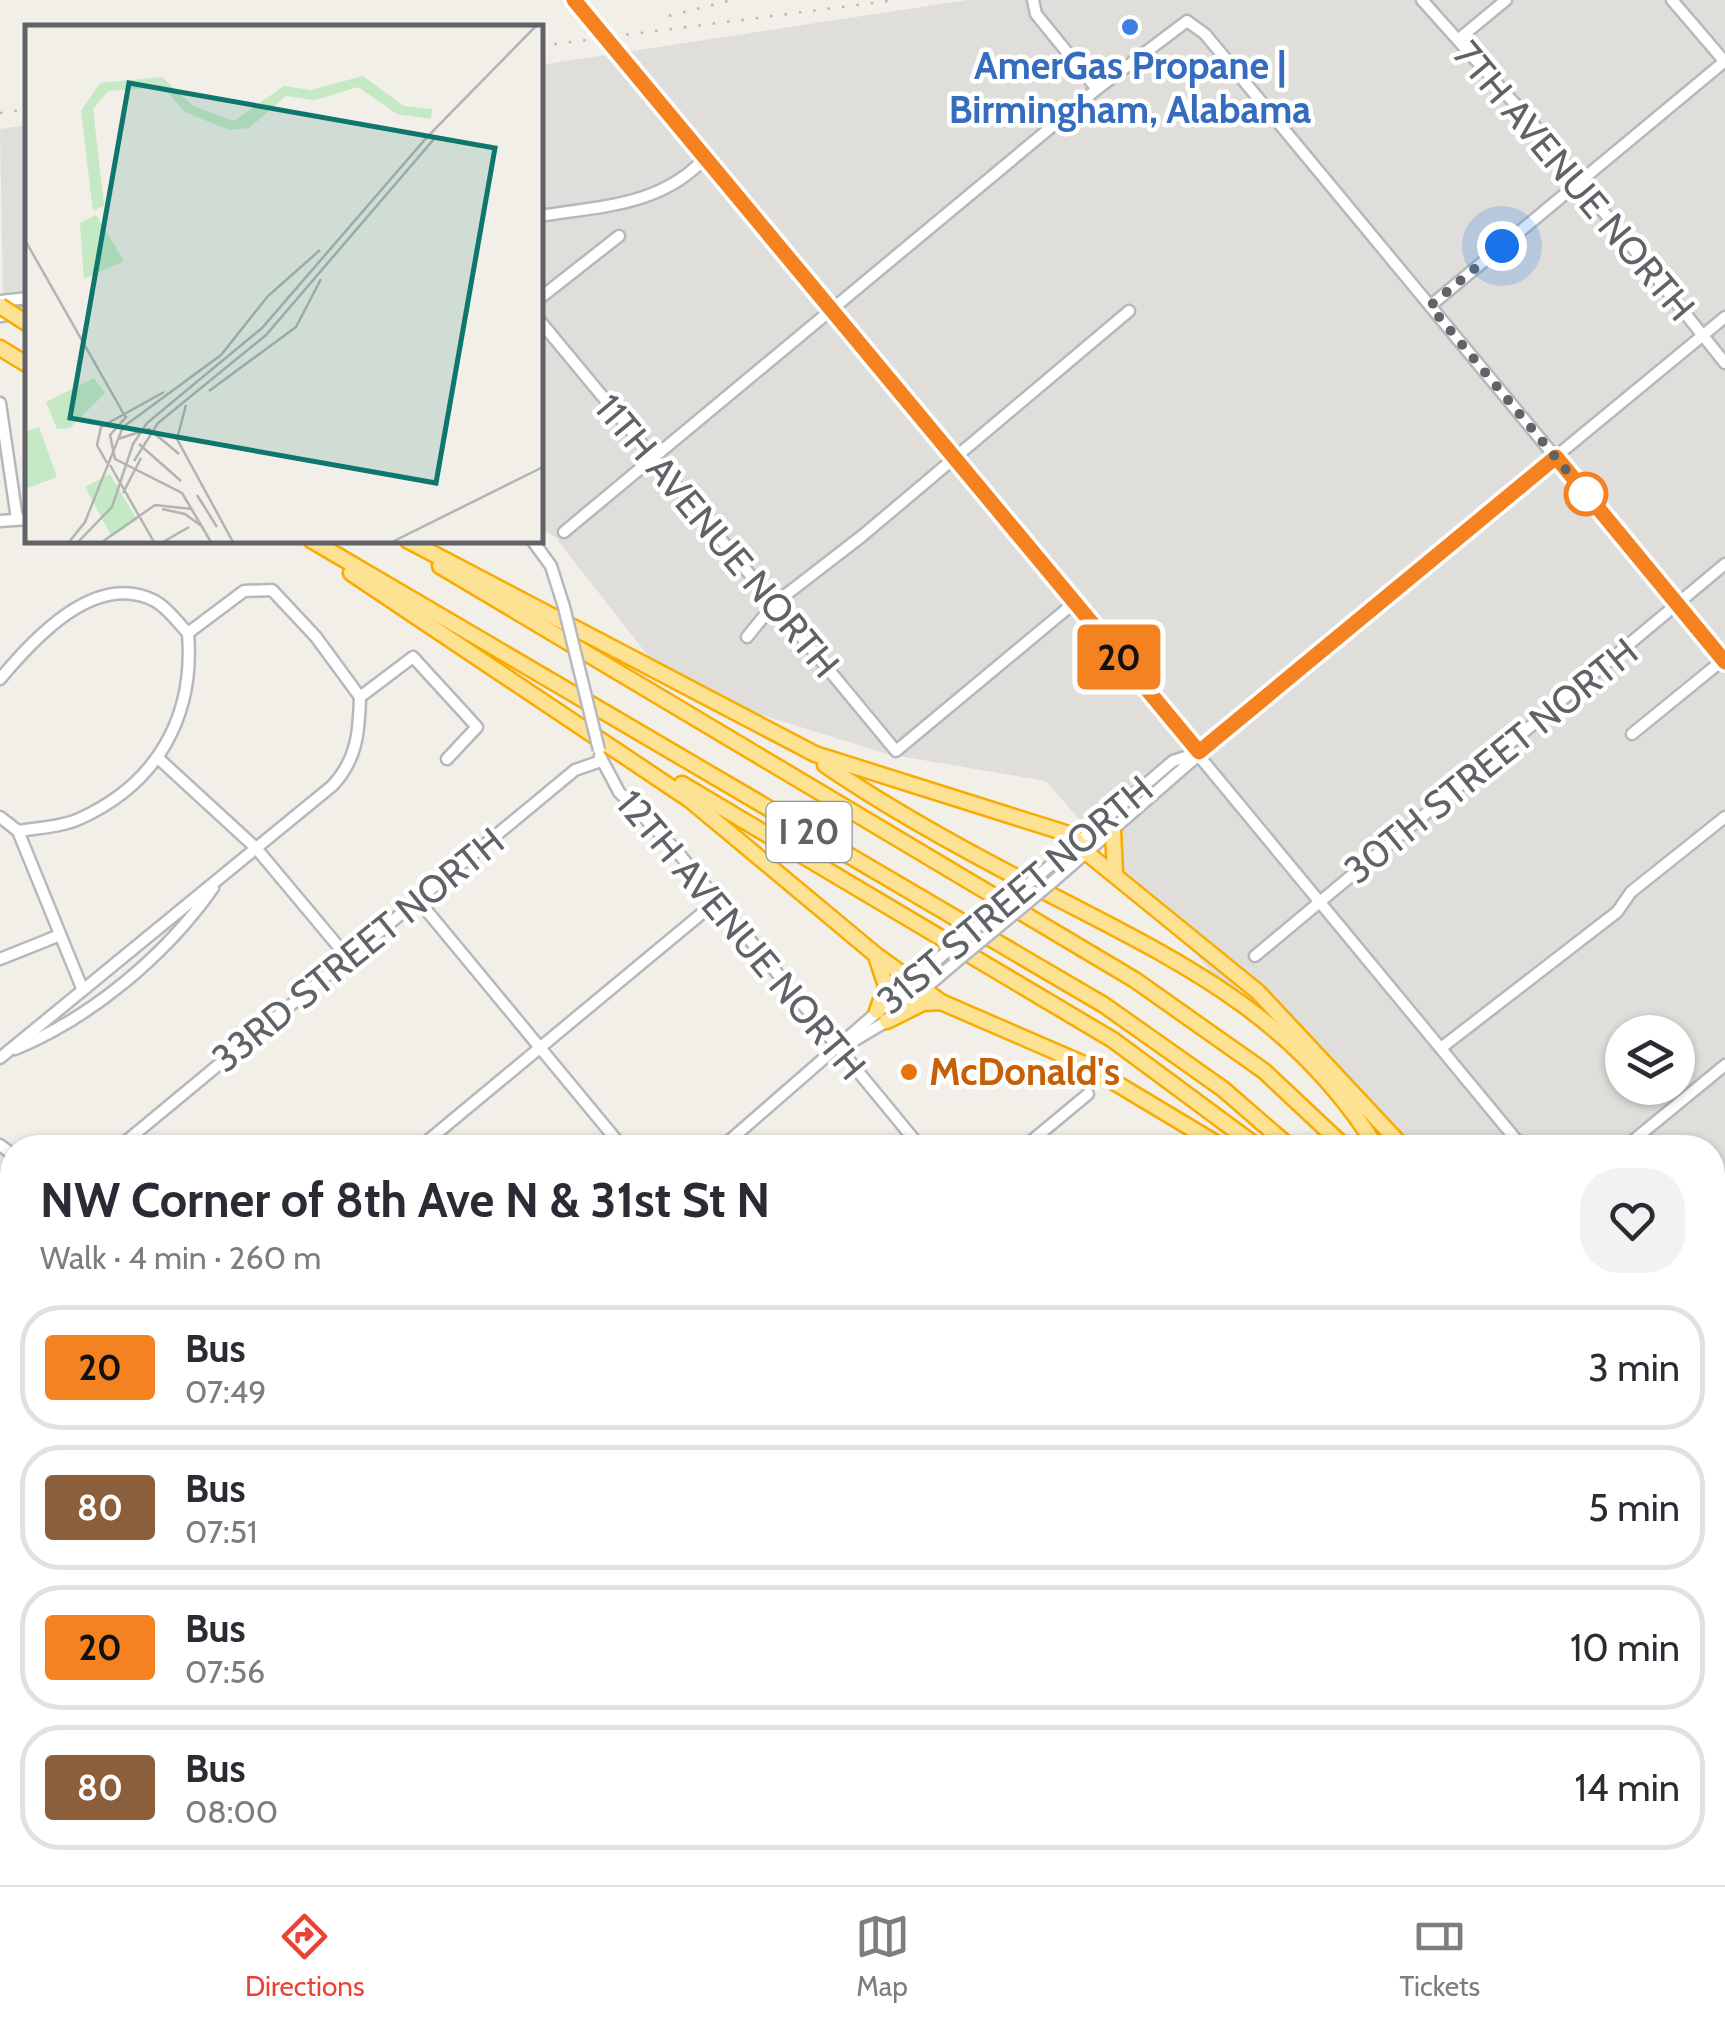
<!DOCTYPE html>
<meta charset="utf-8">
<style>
body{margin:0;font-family:Cabin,sans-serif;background:#f2f2f3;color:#2b2b33;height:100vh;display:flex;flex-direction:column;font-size:38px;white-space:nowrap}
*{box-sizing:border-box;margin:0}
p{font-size:32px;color:#7c7c81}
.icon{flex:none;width:55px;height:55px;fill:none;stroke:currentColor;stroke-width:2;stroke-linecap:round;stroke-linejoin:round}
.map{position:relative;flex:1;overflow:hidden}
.side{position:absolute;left:0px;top:1135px;width:1725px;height:750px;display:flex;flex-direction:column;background:#fff;border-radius:40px 40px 0 0;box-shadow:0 2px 8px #0004}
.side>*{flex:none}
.badge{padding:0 20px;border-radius:8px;font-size:35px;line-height:65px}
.buttons{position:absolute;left:1605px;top:1015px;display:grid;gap:20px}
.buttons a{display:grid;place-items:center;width:90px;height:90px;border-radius:50%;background:#fff;box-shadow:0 2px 8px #0004;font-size:50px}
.you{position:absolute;width:50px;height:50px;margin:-25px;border:8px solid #fff;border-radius:50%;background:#1a73e8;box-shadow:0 0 0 15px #1a73e833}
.map>.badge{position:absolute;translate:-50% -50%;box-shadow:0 0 0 5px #fff}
.round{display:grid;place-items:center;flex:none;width:105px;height:105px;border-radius:40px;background:#f2f2f3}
.head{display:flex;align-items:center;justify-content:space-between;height:170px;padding:0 40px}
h1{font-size:48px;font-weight:700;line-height:75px}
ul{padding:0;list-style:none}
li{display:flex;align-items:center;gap:30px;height:125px;margin:0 20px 15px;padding:0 20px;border:5px solid #e1e1e2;border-radius:40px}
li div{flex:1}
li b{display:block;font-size:38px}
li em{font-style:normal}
li .badge{min-width:110px;font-weight:700;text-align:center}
.tab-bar{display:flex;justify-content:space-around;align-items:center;height:140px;border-top:2px solid #e1e1e2;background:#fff;font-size:28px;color:#7c7c81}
.tab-bar a{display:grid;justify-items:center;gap:5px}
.tab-bar .current{color:#ea4335}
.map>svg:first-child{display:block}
</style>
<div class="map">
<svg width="1725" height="1885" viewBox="0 0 1725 1885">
<rect width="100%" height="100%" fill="#f1efe8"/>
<g fill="#e0deda" fill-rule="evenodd">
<path d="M967,0h758v1295l-12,10 -1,-157 -322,-1 -177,-173 -167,-193 -159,-27 -154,-48 -84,-49 -94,-120 -15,-9v-463zM1622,1032h56v56h-56z"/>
<polygon points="27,125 27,290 3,293 0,129"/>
</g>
<g fill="#c5e8c5">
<polygon points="1713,1831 1725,1839 1725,1885 1567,1885 1557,1873 1712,1872"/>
<polygon points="757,1872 976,1873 985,1885 742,1885"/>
</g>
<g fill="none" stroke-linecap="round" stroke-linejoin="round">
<defs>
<g id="minor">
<polyline points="1033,0 1036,14 1097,89"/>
<polyline points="1422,0 1533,124 1725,363"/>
<polyline points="1672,0 1725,62"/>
<polyline points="1460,38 1506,0"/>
<path d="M540,216c61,-10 121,-10 165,-58l818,990"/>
<polyline points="540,298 619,236"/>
<polyline points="0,301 28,298"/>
<polyline points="1430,306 1725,61"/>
<polyline points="0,316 28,312"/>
<polyline points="540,321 896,751 1074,603"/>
<polyline points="0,403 17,519"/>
<polyline points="0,521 28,519"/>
<polyline points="564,532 1097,89 1187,21 1205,34 1725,662"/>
<polyline points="532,540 551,566 564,607"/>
<polyline points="188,633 244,591 272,590 316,637 360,697"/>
<polyline points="747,637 774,604 862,536 1129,311"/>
<path d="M0,679c34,-40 95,-109 155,-78 13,7 23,22 33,32 7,84 -31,151 -109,186 -18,8 -42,9 -61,12l-18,-14"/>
<polyline points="360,697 413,657 477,727 447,759"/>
<polyline points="1632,734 1723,660"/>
<polyline points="600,756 619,792 675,849 921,1148"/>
<polyline points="158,758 256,848 348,958"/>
<polyline points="18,831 82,988"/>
<polyline points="1038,876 1173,761 1198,753"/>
<polyline points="1050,884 1286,679 1725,317"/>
<polyline points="418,900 623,1148"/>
<polyline points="1255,956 1725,564"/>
<polyline points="0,959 60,935"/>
<polyline points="1441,1048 1617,912 1631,892 1725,817"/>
<path d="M15,1049c76,-31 151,-94 198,-161"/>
<polyline points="840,1049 887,1021 957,961"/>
<path d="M0,1058l332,-272c25,-26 27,-54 28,-89"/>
<polyline points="0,1145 12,1154"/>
<polyline points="118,1148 575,770 601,761"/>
<polyline points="419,1148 718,900"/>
<polyline points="721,1148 945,953"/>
<polyline points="1023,1148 1088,1094"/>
<polyline points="1624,1148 1725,1065"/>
<polyline points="0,1202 12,1200"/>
<polyline points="0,1220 12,1229"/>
<polyline points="1712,1360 1725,1375"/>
<polyline points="1712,1392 1725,1407"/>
<polyline points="0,1517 12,1523"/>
<polyline points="0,1603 12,1593"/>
<polyline points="0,1694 12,1673"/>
<polyline points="1712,1737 1725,1752"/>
<polyline points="0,1770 12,1820"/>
<polyline points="26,1872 29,1885"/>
<polyline points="346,1872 351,1885"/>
<polyline points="616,1872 627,1885"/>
<polyline points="1524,1872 1535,1885"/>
<polyline points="94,1885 123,1872"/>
<polyline points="731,1885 746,1872"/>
</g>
<g id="major">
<polyline points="1712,1557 1725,1534"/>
<polyline points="1712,1580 1725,1571"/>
<polyline points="1335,1885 1350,1872"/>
</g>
<g id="highway">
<polyline points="0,348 28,365"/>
<polyline points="311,540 1104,1005 1223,1089 1291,1148"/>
<polyline points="407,540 815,754 1072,835 1087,853 1258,992 1404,1148"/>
<polyline points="440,566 1135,980 1264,1071 1346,1148"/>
<polyline points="351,573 690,800 876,955 941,1002 1084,1064 1224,1148"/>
<path d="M825,765c73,50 153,93 232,133 130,67 239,120 320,250"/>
<polyline points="682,784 1113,1040 1259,1148"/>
<polyline points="1113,831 1115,872"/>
<polyline points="876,956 886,986 877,1011"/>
<polyline points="887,1021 923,1003 941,1002"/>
<polyline points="1712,1340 1725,1335"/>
<polyline points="1712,1456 1725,1413"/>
<polyline points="1712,1466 1725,1473"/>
<polyline points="1712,1603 1725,1610"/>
<polyline points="1712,1651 1725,1658"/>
<polyline points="1712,1682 1725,1690"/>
<polyline points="1712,1705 1725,1714"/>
</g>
</defs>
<use href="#minor" stroke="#b5b8bc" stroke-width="15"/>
<use href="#major" stroke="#f2c960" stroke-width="18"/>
<use href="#highway" stroke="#f9ab00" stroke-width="19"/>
<use href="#minor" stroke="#fff" stroke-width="10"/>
<use href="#major" stroke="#fff2af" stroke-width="12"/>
<use href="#highway" stroke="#fde293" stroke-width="14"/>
<g stroke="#b6b7b8" stroke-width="2.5" stroke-dasharray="2.5 12" stroke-linecap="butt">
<polyline points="669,16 732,0"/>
<polyline points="540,46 896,0"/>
<polyline points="0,113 28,109"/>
<polyline points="1712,1324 1725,1313"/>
<polyline points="1189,1885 1207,1872"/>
</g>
<defs>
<g id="minor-bridge">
<polyline points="574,0 705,158"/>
<polyline points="564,607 599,750"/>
<polyline points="945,953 1038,876"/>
<polyline points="957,961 1050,884"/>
</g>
<g id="highway-bridge">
<polyline points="0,306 28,324"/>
<polyline points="1712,1501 1725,1539"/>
</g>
</defs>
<use href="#minor-bridge" stroke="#b5b8bc" stroke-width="15" stroke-linecap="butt"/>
<use href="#highway-bridge" stroke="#f9ab00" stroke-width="19" stroke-linecap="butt"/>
<use href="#minor-bridge" stroke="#fff" stroke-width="10"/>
<use href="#highway-bridge" stroke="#fde293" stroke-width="14"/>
</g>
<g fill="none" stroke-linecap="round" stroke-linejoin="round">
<defs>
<polyline id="line" points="574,0 1199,752 1556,457 1725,662"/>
</defs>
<use href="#line" stroke="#fff" stroke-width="22"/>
<use href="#line" stroke="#f58220" stroke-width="15"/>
<polyline stroke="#5f6368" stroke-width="10" stroke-dasharray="0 18" points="1502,246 1430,306 1586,494"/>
</g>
<circle fill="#3f7fe0" stroke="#fff" stroke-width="4" cx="1130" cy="27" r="10"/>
<circle fill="#fff" stroke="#f58220" stroke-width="5" cx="1586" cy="494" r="20"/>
<circle fill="#e8710a" stroke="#fff" stroke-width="4" cx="909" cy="1072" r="10"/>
<g text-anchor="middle" stroke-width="9" stroke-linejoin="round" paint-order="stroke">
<rect fill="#fff" stroke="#8f9295" stroke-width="2.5" x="766.5" y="802" width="85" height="60" rx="8"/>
<g font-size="35" font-weight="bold" fill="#5f6368">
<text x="809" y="844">I 20</text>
</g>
<g font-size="38" font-weight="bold" fill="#366cbe" stroke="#fff">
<text x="1130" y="79">AmerGas Propane |<tspan x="1130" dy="44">Birmingham, Alabama</tspan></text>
</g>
<g font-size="38" fill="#5f6368" stroke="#fff">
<text transform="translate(1574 181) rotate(50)" y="13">7TH AVENUE NORTH</text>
<text transform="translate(717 536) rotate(50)" y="13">11TH AVENUE NORTH</text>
<text transform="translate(1491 761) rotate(-39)" y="13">30TH STREET NORTH</text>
<text transform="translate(1015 895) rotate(-40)" y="13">31ST STREET NORTH</text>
<text transform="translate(741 935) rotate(50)" y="13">12TH AVENUE NORTH</text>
<text transform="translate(358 950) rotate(-39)" y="13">33RD STREET NORTH</text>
</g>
<g font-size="38" font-weight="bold" fill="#c56008" stroke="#fff" text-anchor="start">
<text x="929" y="1085">McDonald's</text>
</g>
</g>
<g transform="translate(25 25)">
<rect width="518" height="518" fill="#f1efe8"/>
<path d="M338,51l41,30 28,3 -1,10 -34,-5 -39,-27 -43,13 -29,-4 -37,32 -20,2 -44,-18 -22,-25 -55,4 -15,18 11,97 -11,5 -12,-100 19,-28 62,-6 31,29 41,15 50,-35 27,4zM71,190l28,46 -40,18 -4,-56zM69,353l11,15 -35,35 -13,1 -11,-27zM14,402l18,50 -32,12v-57zM85,449l27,46 -25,17 -27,-50z" fill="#c5e8c5"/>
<path fill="none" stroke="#b3b3b1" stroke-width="2.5" d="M0,215l101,178M184,366l87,-64 25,-48M161,380l-9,34 56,103M102,391l-17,19 5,24 67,34 29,49M93,414l31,-10 30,25M114,419l42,37M109,436l24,-38 108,-88 168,-196M82,438l-10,-18 4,-18 63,-35M85,440l44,77M98,468l18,-35M172,470l20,32M137,484l23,5 15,11M44,517l16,-20 38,-95 98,-72 47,-59 52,-46M53,517l34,-35 21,-63 14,-21 115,-95 165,-191 109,-111M77,517l53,-37 37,4M138,517l26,-15M367,517l151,-75"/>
<path fill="#0f766e" fill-opacity="0.15" stroke="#0f766e" stroke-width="5" d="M104,58l366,65 -59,335 -366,-65z"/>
<rect width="518" height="518" fill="none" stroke="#5f6368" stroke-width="5"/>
</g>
</svg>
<div class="buttons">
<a><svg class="icon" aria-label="layers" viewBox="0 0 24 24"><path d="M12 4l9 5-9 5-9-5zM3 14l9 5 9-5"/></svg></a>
</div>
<div class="you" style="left:1502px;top:246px"></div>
<b class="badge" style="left:1119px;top:657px;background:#f58220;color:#111">20</b>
<section class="side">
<div class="head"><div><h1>NW Corner of 8th Ave N &amp; 31st St N</h1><p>Walk · 4 min · 260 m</p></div><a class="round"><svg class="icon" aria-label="heart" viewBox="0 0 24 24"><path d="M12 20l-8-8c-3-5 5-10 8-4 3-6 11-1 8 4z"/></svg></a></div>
<ul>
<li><span class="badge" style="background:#f58220;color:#111">20</span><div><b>Bus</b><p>07:49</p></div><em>3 min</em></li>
<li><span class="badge" style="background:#8b5e3c;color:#fff">80</span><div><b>Bus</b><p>07:51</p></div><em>5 min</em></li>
<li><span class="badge" style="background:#f58220;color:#111">20</span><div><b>Bus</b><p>07:56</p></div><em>10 min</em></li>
<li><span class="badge" style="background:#8b5e3c;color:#fff">80</span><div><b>Bus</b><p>08:00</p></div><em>14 min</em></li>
</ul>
</section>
</div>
<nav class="tab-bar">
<a class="current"><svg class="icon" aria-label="directions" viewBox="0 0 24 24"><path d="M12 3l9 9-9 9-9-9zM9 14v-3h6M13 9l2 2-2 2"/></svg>Directions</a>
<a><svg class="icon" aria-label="map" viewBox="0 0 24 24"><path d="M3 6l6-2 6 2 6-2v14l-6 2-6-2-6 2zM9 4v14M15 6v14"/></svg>Map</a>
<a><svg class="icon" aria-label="tickets" viewBox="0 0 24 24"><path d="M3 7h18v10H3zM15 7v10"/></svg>Tickets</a>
</nav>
